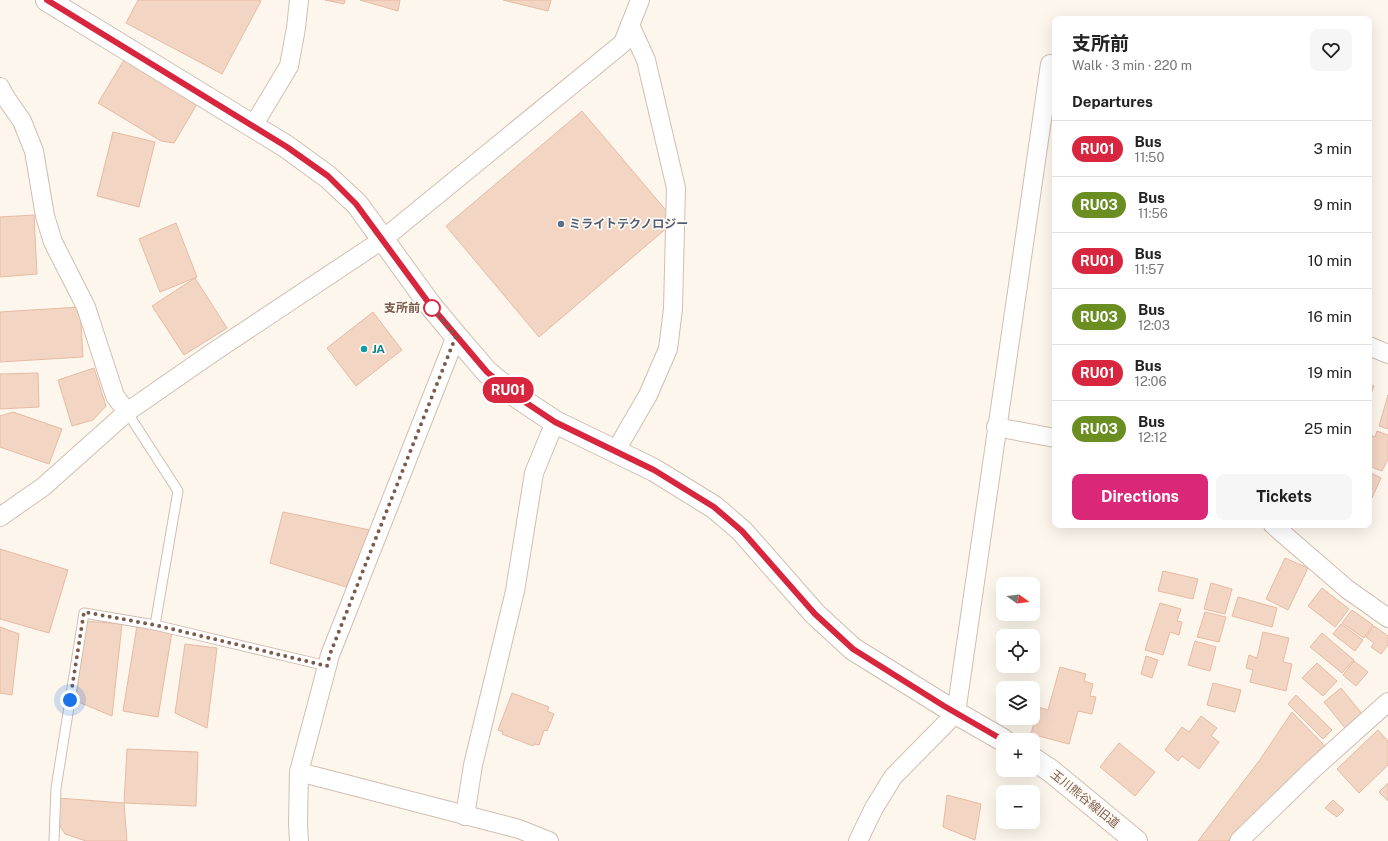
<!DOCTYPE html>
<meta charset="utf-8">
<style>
body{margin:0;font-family:"Public Sans","Noto Sans JP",sans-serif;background:#f6f6f6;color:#222;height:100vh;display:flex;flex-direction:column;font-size:15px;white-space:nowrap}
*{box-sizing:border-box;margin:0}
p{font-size:13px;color:#767676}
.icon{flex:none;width:22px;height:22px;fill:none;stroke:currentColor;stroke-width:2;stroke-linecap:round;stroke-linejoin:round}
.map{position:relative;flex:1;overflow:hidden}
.panel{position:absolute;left:1052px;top:16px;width:320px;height:512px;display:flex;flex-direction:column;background:#fff;border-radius:8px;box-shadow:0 4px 16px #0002}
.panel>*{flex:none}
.badge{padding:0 8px;border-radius:13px;font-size:14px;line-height:26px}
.needle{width:26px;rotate:105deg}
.buttons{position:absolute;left:996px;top:577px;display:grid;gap:8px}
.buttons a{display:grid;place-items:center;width:44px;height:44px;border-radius:8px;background:#fff;box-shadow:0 4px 16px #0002;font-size:20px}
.you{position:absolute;width:20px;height:20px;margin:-10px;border:3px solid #fff;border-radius:50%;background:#1a73e8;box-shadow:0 0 0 6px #1a73e833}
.map>.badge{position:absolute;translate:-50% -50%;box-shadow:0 0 0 2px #fff}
h2{padding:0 20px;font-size:15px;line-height:36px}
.round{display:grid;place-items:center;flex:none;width:42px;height:42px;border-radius:8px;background:#f6f6f6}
.head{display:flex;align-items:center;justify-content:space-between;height:68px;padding:0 20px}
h1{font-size:19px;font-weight:700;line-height:30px}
.primary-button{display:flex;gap:8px;margin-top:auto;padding:8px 20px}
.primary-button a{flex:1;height:46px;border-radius:8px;background:#db2777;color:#fff;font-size:16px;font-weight:700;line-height:46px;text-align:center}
.primary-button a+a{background:#f6f6f6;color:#222}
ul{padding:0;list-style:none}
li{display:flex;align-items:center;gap:12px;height:56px;padding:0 20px;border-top:1px solid #e0e0e0}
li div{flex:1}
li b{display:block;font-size:15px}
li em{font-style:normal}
li .badge{min-width:44px;font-weight:700;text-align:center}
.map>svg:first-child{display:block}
</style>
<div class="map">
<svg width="1388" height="841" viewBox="0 0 1388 841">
<rect width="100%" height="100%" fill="#fdf6ec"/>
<g fill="#f3d5c3" stroke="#e6bba3">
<polygon points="138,0 258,0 261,1 222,74 126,23"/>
<polygon points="325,0 345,0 344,4"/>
<polygon points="360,0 400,0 398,11"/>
<polygon points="503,0 551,0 548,11"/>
<polygon points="127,55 200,99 174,143 161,141 98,103"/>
<polygon points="582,111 675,221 539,337 446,226"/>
<polygon points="113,132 155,142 139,207 97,196"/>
<polygon points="34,215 37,274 0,277 0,217"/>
<polygon points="176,223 197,277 160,292 139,239"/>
<polygon points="195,278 227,328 184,355 152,306"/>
<polygon points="80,307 83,357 0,362 0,312"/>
<polygon points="373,312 402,350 356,386 327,348"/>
<polygon points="94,368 106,406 93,420 72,426 58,380"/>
<polygon points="38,373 39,407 0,409 0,374"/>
<polygon points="1369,385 1374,386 1369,400"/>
<polygon points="1388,395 1388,429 1379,426"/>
<polygon points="13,412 62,429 49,464 0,447 0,416"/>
<polygon points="1377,431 1388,435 1388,459 1382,471 1369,466 1369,452 1370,448 1369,448 1369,439 1371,435 1375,437"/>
<polygon points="1369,472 1381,478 1372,498 1369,496"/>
<polygon points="283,512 370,530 346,587 270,563"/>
<polygon points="0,549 68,570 49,633 0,619"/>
<polygon points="1285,558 1308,568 1288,610 1266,599"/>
<polygon points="1163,571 1198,579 1193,599 1158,591"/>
<polygon points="1211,583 1232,589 1225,614 1204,609"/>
<polygon points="1322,588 1349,609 1335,627 1308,606"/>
<polygon points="1238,597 1277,608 1272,627 1232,616"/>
<polygon points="1160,603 1181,609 1177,621 1182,622 1179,635 1170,632 1163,655 1145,650"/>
<polygon points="1352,610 1373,625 1364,638 1342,623"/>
<polygon points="1205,612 1226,617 1219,642 1197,637"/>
<polygon points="85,621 122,624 112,716 76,701"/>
<polygon points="1341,624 1363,640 1355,651 1333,634"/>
<polygon points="137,626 172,632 158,717 123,711"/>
<polygon points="1374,626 1388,636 1388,645 1381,654 1371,647 1374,643 1366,637"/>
<polygon points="0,627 19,634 12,695 0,693"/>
<polygon points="1263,632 1289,638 1283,662 1292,664 1286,691 1250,682 1253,670 1246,668 1249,655 1257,658"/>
<polygon points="1322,633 1354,660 1342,673 1310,647"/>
<polygon points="1195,641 1216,647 1210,671 1188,665"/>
<polygon points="185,644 217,648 207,728 175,713"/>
<polygon points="1146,656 1158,660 1152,678 1141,674"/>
<polygon points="1354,661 1368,672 1356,686 1343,675"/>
<polygon points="1317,663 1337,681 1323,696 1302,678"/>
<polygon points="1060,667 1086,674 1084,681 1093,684 1090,696 1096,697 1092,714 1078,711 1069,744 1031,734 1038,707 1048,710"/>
<polygon points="1213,683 1241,690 1235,712 1207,705"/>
<polygon points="1341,688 1363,715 1345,728 1324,702"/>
<polygon points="512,693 549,707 547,711 554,714 547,731 544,730 539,745 534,744 533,746 502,734 503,732 498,730"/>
<polygon points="1296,695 1332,730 1323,739 1288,704"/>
<polygon points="1292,712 1325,746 1228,841 1198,841 1259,761"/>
<polygon points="1201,716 1217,728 1211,736 1219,742 1199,769 1182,756 1178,761 1165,750 1182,727 1189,732"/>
<polygon points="1378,730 1388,741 1388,765 1359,793 1337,769"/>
<polygon points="1119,743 1155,772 1135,796 1100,767"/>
<polygon points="127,749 198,752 196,806 124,803"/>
<polygon points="1388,783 1388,801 1379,792"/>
<polygon points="947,795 981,804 975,840 943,827"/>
<polygon points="58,798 124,803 127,841 86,841 65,834 60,826"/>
<polygon points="1333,800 1344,810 1337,817 1325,808"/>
</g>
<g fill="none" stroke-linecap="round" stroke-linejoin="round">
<defs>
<g id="service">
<polyline points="127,412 178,491 155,625 327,666"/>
<polyline points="54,841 56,788 84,613 155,625"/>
</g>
<g id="minor">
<polyline points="0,87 6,98 22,121 34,151 45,216 53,242 86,307 115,396 127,412"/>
<polyline points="253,126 289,66 296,28 299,0"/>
<polyline points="1369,346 1388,354"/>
<polyline points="996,427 1055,438"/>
<polyline points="615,452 648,395 668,349 673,309 676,188 646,60 630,25"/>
<polyline points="0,517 43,487 127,412 212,353 382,240 623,43 640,0"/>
<polyline points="1273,525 1347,589 1388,618"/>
<polyline points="299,772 519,829 549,841"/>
<polyline points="465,816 473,765 515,591 534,473 555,422"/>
<polyline points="299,841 298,824 299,772 330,655 456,336"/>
<polyline points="858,841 874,808 893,777 956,713 1050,64 1055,65"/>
<polyline points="1239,841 1312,770 1388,702"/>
</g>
<g id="tertiary">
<polyline points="47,0 287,147 328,177 357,204 431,306 456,336 487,372 516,396 555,422 654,470 714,507 742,531 815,614 853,649 956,713 1003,740"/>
<polyline points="1033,759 1051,771 1136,841"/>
</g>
</defs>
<use href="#service" stroke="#d1beb0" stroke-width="11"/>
<use href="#minor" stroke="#d1beb0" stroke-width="20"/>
<use href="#tertiary" stroke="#d1beb0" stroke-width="24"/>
<use href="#service" stroke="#fff" stroke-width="9"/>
<use href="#minor" stroke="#fff" stroke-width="18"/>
<use href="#tertiary" stroke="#fff" stroke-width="22"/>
</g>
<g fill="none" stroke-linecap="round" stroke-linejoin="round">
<defs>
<polyline id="line" points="47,0 287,147 328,176 356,204 431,306 487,372 516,396 555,422 654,470 714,507 742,531 815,614 853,649 944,706 1003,740"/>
</defs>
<use href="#line" stroke="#fff" stroke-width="9"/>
<use href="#line" stroke="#d7263d" stroke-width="6"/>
<polyline stroke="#7a5c4d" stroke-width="4" stroke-dasharray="0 7.2" points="70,700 84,612 155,625 327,666 330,654 456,336 431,306 432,308"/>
</g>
<circle fill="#5c6f8a" stroke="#fffaf3" stroke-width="1.5" cx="561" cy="224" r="4"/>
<circle fill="#fff" stroke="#d7263d" stroke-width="2" cx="432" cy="308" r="8"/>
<circle fill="#0f9aa8" stroke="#fffaf3" stroke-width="1.5" cx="364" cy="349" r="4"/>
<g text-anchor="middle" stroke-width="3.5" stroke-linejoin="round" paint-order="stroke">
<g font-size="12" font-weight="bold" fill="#4e5e75" stroke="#fffaf3" text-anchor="start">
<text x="569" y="228">ミライトテクノロジー</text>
</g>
<g font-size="12" font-weight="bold" fill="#7a5c4d" stroke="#fffaf3" text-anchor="end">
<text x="420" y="312">支所前</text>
</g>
<g font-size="12" font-weight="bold" fill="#0d838f" stroke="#fffaf3" text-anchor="start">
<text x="372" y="353">JA</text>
</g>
<g font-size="12" fill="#7a5c4d" stroke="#fffaf3">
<text transform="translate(1085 799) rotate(39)" y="4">玉川熊谷線旧道</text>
</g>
</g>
</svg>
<div class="buttons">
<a><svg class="needle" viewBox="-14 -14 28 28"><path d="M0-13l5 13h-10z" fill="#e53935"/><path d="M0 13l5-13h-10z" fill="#767676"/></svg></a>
<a><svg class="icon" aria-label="locate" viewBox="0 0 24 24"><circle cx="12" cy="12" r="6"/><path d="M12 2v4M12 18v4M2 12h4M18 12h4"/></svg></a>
<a><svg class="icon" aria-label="layers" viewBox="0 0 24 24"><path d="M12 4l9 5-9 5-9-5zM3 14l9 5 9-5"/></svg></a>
<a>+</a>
<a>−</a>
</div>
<div class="you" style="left:70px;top:700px"></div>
<b class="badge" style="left:508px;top:390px;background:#d7263d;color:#fff">RU01</b>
<section class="panel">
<div class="head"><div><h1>支所前</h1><p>Walk · 3 min · 220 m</p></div><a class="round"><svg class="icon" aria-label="heart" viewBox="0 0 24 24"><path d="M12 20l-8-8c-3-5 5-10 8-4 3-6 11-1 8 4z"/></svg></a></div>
<h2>Departures</h2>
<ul>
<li><span class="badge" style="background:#d7263d;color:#fff">RU01</span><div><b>Bus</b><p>11:50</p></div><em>3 min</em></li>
<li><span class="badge" style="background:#6b8e23;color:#fff">RU03</span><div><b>Bus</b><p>11:56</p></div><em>9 min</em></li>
<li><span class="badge" style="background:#d7263d;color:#fff">RU01</span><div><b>Bus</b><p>11:57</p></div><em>10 min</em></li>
<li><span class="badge" style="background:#6b8e23;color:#fff">RU03</span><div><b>Bus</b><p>12:03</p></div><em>16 min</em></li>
<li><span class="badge" style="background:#d7263d;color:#fff">RU01</span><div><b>Bus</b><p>12:06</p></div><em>19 min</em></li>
<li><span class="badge" style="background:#6b8e23;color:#fff">RU03</span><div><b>Bus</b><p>12:12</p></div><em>25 min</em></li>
</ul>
<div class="primary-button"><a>Directions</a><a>Tickets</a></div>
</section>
</div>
